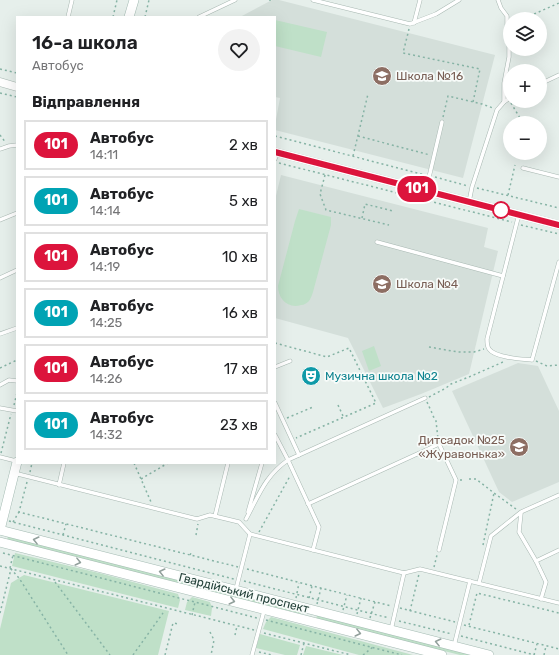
<!DOCTYPE html>
<html lang="uk">
<meta charset="utf-8">
<style>
body{margin:0;font-family:Rubik,sans-serif;background:#f2f2f2;color:#202124;height:100vh;display:flex;flex-direction:column;font-size:15px;white-space:nowrap}
*{box-sizing:border-box;margin:0}
p{font-size:13px;color:#757577}
.icon{flex:none;width:22px;height:22px;fill:none;stroke:currentColor;stroke-width:2;stroke-linecap:round;stroke-linejoin:round}
.map{position:relative;flex:1;overflow:hidden}
.details{position:absolute;left:16px;top:16px;width:260px;height:448px;display:flex;flex-direction:column;background:#fff;border-radius:0px;box-shadow:0 4px 16px #0002}
.details>*{flex:none}
.badge{padding:0 8px;border-radius:13px;font-size:14px;line-height:26px}
.controls{position:absolute;left:503px;top:12px;display:grid;gap:8px}
.controls a{display:grid;place-items:center;width:44px;height:44px;border-radius:50%;background:#fff;box-shadow:0 4px 16px #0002;font-size:20px}
.map>.badge{position:absolute;translate:-50% -50%;box-shadow:0 0 0 2px #fff}
h2{padding:0 16px;font-size:15px;line-height:36px}
.round{display:grid;place-items:center;flex:none;width:42px;height:42px;border-radius:21px;background:#f2f2f2}
.head{display:flex;align-items:center;justify-content:space-between;height:68px;padding:0 16px}
h1{font-size:19px;font-weight:600;line-height:30px}
ul{padding:0;list-style:none}
li{display:flex;align-items:center;gap:12px;height:50px;margin:0 8px 6px;padding:0 8px;border:2px solid #e0e0e0;border-radius:0px}
li div{flex:1}
li b{display:block;font-size:15px}
li em{font-style:normal}
li .badge{min-width:44px;font-weight:700;text-align:center}
.map>svg:first-child{display:block}
</style>
<div class="map">
<svg width="559" height="655" viewBox="0 0 559 655">
<rect width="100%" height="100%" fill="#e6efeb"/>
<g fill="#d4dfda">
<polygon points="272,0 279,0 495,55 463,178 275,130 275,125 280,98 275,97 275,17 240,17"/>
<polygon points="281,175 488,228 484,247 498,251 469,374 421,394 383,408 348,338 275,318 275,200"/>
<polygon points="518,363 538,366 559,411 559,482 512,502 499,492 452,391"/>
</g>
<g fill="#bfe0c8">
<polygon points="275,20 327,32 321,57 275,46"/>
<path d="M299,209l32,8v8l-18,67c-1,3 -2,6 -4,9 -2,2 -5,4 -8,4 -13,4 -23,-6 -23,-19l17,-65z"/>
<polygon points="374,346 381,366 369,371 362,351"/>
<polygon points="8,536 302,610 301,614 7,540"/>
<polygon points="15,553 99,573 178,594 180,600 178,608 12,566"/>
<polygon points="24,575 169,611 158,655 0,655 0,629 11,583"/>
<polygon points="192,597 210,602 212,608 211,616 185,610 187,602"/>
<polygon points="317,615 476,655 460,655 316,619"/>
<polygon points="271,617 413,655 359,655 263,629 266,622"/>
<polygon points="260,634 300,645 297,655 285,655 256,648"/>
<polygon points="306,646 343,655 303,655"/>
</g>
<g fill="none" stroke-linecap="round" stroke-linejoin="round">
<defs>
<g id="service">
<polyline points="313,0 410,24 436,14 459,0"/>
<polyline points="498,0 501,8 507,16 507,28 509,41 509,57 504,83 504,102"/>
<polyline points="68,17 72,0"/>
<polyline points="199,17 235,0"/>
<polyline points="414,23 420,0"/>
<polyline points="540,84 559,75"/>
<polyline points="0,149 9,146 17,145"/>
<polyline points="275,159 277,153"/>
<polyline points="523,168 559,177"/>
<polyline points="426,190 442,122"/>
<polyline points="469,202 472,187 497,110 504,102 510,98"/>
<path d="M519,214l-32,125c0,4 0,7 2,10 6,9 33,10 43,11l27,-98"/>
<polyline points="0,220 17,213"/>
<polyline points="377,242 503,276"/>
<polyline points="0,278 17,270"/>
<polyline points="0,334 17,328"/>
<polyline points="275,367 290,361"/>
<polyline points="0,385 9,380 17,381"/>
<polyline points="275,403 299,455"/>
<polyline points="0,408 17,411"/>
<polyline points="275,435 288,460 319,527 313,550"/>
<polyline points="0,457 16,461"/>
<polyline points="14,473 197,519 210,515 239,522 250,534 236,589"/>
<polyline points="59,485 64,463"/>
<polyline points="308,504 439,444 456,480 439,550"/>
<polyline points="248,512 262,463"/>
<polyline points="521,513 519,532 536,561"/>
<polyline points="215,516 228,463"/>
<path d="M246,519c13,-24 19,-43 42,-59l137,-62"/>
<polyline points="250,534 404,573 420,569 559,603"/>
<polyline points="479,583 491,536 521,512 559,495"/>
<polyline points="541,599 546,582 536,561 559,550"/>
<polyline points="391,630 404,573"/>
<polyline points="454,646 470,581"/>
<polyline points="252,655 264,611"/>
</g>
<g id="tertiary">
<polyline points="0,82 17,87"/>
<polyline points="275,152 559,225"/>
</g>
<g id="secondary">
<polyline points="129,17 134,0"/>
<polyline points="0,530 489,655"/>
<polyline points="0,530 17,462"/>
<polyline points="0,542 442,655"/>
</g>
</defs>
<use href="#service" stroke="#a8b8b2" stroke-width="4.5"/>
<use href="#tertiary" stroke="#a8b8b2" stroke-width="9"/>
<use href="#secondary" stroke="#a4bbb3" stroke-width="10"/>
<g stroke="#86b3a5" stroke-width="1.5" stroke-dasharray="2 3" stroke-linecap="butt">
<polyline points="270,0 270,1"/>
<polyline points="113,17 117,0"/>
<polyline points="145,17 149,0"/>
<polyline points="525,18 559,3"/>
<polyline points="409,29 403,53 480,69 473,102"/>
<polyline points="0,69 17,73"/>
<polyline points="0,93 17,97"/>
<polyline points="511,103 523,123"/>
<polyline points="443,117 448,96 482,104 493,108"/>
<polyline points="0,135 6,143"/>
<polyline points="275,136 425,175"/>
<polyline points="358,136 430,155"/>
<polyline points="353,156 368,94"/>
<polyline points="279,163 512,222"/>
<polyline points="325,175 320,194 326,210 389,225"/>
<polyline points="435,177 468,186"/>
<polyline points="477,188 559,208"/>
<polyline points="508,195 515,165"/>
<polyline points="362,218 365,204 393,211"/>
<polyline points="521,225 559,234"/>
<polyline points="275,343 327,357 349,348 376,403 296,438"/>
<polyline points="429,347 458,352 474,352 484,349"/>
<polyline points="536,361 547,366 559,365"/>
<polyline points="0,368 17,360"/>
<polyline points="429,397 446,388 451,384 469,377 503,362"/>
<polyline points="427,402 432,413"/>
<polyline points="14,405 17,393"/>
<polyline points="338,405 343,416"/>
<polyline points="433,416 436,421 438,439"/>
<polyline points="287,418 313,407"/>
<polyline points="1,453 11,414"/>
<polyline points="134,463 151,502"/>
<polyline points="30,472 32,463"/>
<polyline points="141,479 168,463"/>
<polyline points="469,479 476,479 494,493 516,509"/>
<polyline points="460,480 465,480"/>
<polyline points="27,482 19,512 238,567"/>
<polyline points="9,521 234,579"/>
<polyline points="13,522 19,512"/>
<polyline points="259,532 290,476"/>
<polyline points="63,535 66,524"/>
<polyline points="196,535 198,524"/>
<polyline points="483,545 494,493"/>
<polyline points="3,553 257,618"/>
<polyline points="190,555 192,551"/>
<polyline points="0,566 254,630"/>
<polyline points="434,567 437,555"/>
<polyline points="10,568 13,555"/>
<polyline points="247,569 391,606"/>
<polyline points="244,581 389,618"/>
<polyline points="55,582 110,655"/>
<polyline points="296,598 299,583"/>
<polyline points="309,598 312,586"/>
<polyline points="317,604 321,588"/>
<polyline points="400,608 455,622"/>
<polyline points="343,610 347,595"/>
<polyline points="410,611 419,574"/>
<polyline points="0,613 11,569 19,578 68,655"/>
<polyline points="357,614 361,598"/>
<polyline points="192,615 195,602"/>
<polyline points="370,618 375,602"/>
<polyline points="266,620 402,655"/>
<polyline points="399,621 452,634"/>
<polyline points="464,625 559,649"/>
<polyline points="469,625 477,593 559,613"/>
<polyline points="210,632 214,640 211,655"/>
<polyline points="264,633 351,655"/>
<polyline points="235,635 237,626"/>
<polyline points="461,636 535,655"/>
<polyline points="259,652 272,655"/>
<polyline points="133,655 163,613"/>
<polyline points="165,655 173,623 179,624"/>
<polyline points="301,655 304,643"/>
<polyline points="363,655 373,647"/>
<polyline points="534,655 537,644"/>
<polyline points="544,655 546,646"/>
</g>
<use href="#service" stroke="#fff" stroke-width="3.5"/>
<use href="#tertiary" stroke="#fff" stroke-width="8"/>
<use href="#secondary" stroke="#fff" stroke-width="9"/>
</g>
<defs><path id="oneway-chevron" d="M-2-3.5L2.5 0L-2 3.5" fill="none" stroke-width="1.6" stroke-linecap="round" stroke-linejoin="round"/></defs>
<g stroke="#92a09c">
<use href="#oneway-chevron" transform="translate(36 540) rotate(-166)"/>
<use href="#oneway-chevron" transform="translate(78 562) rotate(14)"/>
<use href="#oneway-chevron" transform="translate(162 572) rotate(-166)"/>
<use href="#oneway-chevron" transform="translate(232 601) rotate(14)"/>
<use href="#oneway-chevron" transform="translate(358 633) rotate(14)"/>
<use href="#oneway-chevron" transform="translate(438 642) rotate(-166)"/>
</g>
<g fill="none" stroke-linecap="round" stroke-linejoin="round">
<defs>
<polyline id="line" points="275,152 559,225"/>
</defs>
<use href="#line" stroke="#fff" stroke-width="9"/>
<use href="#line" stroke="#dc143c" stroke-width="6"/>
</g>
<defs>
<symbol id="school-disc" viewBox="-11 -11 22 22"><circle r="9.5" fill="#8d6e63" stroke="#f7fbf9"/><path d="M0-5L7-2L0 1L-7-2ZM-4 1L0 2.5L4 1V4Q0 6-4 4Z" fill="#fff"/></symbol>
<symbol id="theatre-disc" viewBox="-11 -11 22 22"><circle r="9.5" fill="#0f9aa8" stroke="#f7fbf9"/><path d="M-5-5.5Q0-4 5-5.5V0Q5 5 0 6Q-5 5-5 0ZM-3.3-2.5H-1v1.5H-3.3ZM1-2.5H3.3v1.5H1ZM-2.8 1Q0 5.5 2.8 1Z" fill="#fff"/></symbol>
</defs>
<g fill-rule="evenodd">
<use href="#school-disc" x="371" y="65" width="22" height="22"/>
<use href="#school-disc" x="371" y="273" width="22" height="22"/>
<use href="#theatre-disc" x="300" y="365" width="22" height="22"/>
<use href="#school-disc" x="508" y="436" width="22" height="22"/>
</g>
<circle fill="#fff" stroke="#dc143c" stroke-width="2" cx="501" cy="210" r="8"/>
<g text-anchor="middle" stroke-width="3.5" stroke-linejoin="round" paint-order="stroke">
<g font-size="12" fill="#785e54" stroke="#f7fbf9" text-anchor="start">
<text x="396" y="80">Школа №16</text>
<text x="396" y="288">Школа №4</text>
<text x="505" y="444" text-anchor="end">Дитсадок №25<tspan x="505" dy="14">«Журавонька»</tspan></text>
</g>
<g font-size="12" fill="#0d838f" stroke="#f7fbf9" text-anchor="start">
<text x="325" y="380">Музична школа №2</text>
</g>
<g font-size="12" fill="#24423a" stroke="#f7fbf9">
<text transform="translate(244 593) rotate(14)" y="4">Гвардійський проспект</text>
</g>
</g>
</svg>
<div class="controls">
<a><svg class="icon" aria-label="layers" viewBox="0 0 24 24"><path d="M12 4l9 5-9 5-9-5zM3 14l9 5 9-5"/></svg></a>
<a>+</a>
<a>−</a>
</div>
<b class="badge" style="left:417px;top:189px;background:#dc143c;color:#fff">101</b>
<section class="details">
<div class="head"><div><h1>16-а школа</h1><p>Автобус</p></div><a class="round"><svg class="icon" aria-label="heart" viewBox="0 0 24 24"><path d="M12 20l-8-8c-3-5 5-10 8-4 3-6 11-1 8 4z"/></svg></a></div>
<h2>Відправлення</h2>
<ul>
<li><span class="badge" style="background:#dc143c;color:#fff">101</span><div><b>Автобус</b><p>14:11</p></div><em>2 хв</em></li>
<li><span class="badge" style="background:#00a3b4;color:#fff">101</span><div><b>Автобус</b><p>14:14</p></div><em>5 хв</em></li>
<li><span class="badge" style="background:#dc143c;color:#fff">101</span><div><b>Автобус</b><p>14:19</p></div><em>10 хв</em></li>
<li><span class="badge" style="background:#00a3b4;color:#fff">101</span><div><b>Автобус</b><p>14:25</p></div><em>16 хв</em></li>
<li><span class="badge" style="background:#dc143c;color:#fff">101</span><div><b>Автобус</b><p>14:26</p></div><em>17 хв</em></li>
<li><span class="badge" style="background:#00a3b4;color:#fff">101</span><div><b>Автобус</b><p>14:32</p></div><em>23 хв</em></li>
</ul>
</section>
</div>
